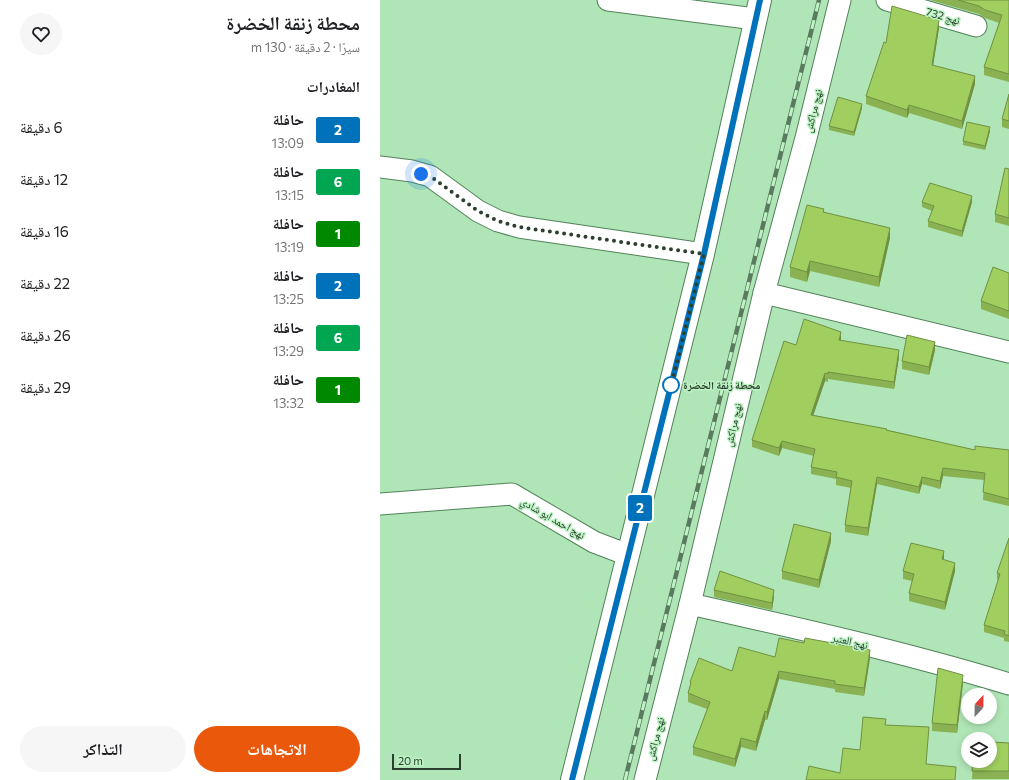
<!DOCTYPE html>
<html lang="ar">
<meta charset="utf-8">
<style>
body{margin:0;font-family:Commissioner,"Noto Naskh Arabic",sans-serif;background:#f6f6f6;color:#202124;direction:rtl;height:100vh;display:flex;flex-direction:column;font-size:15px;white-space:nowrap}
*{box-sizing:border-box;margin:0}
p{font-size:13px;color:#757577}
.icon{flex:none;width:22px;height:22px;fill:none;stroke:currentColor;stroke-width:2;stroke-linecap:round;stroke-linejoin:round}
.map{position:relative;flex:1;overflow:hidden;direction:ltr}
.side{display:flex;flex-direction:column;background:#fff;width:380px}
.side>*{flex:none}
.badge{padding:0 8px;border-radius:3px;font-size:14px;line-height:26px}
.needle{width:26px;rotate:22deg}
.buttons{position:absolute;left:581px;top:688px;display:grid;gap:8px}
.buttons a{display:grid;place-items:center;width:36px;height:36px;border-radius:50%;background:#fff;box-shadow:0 2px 6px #0003;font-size:20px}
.scale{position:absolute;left:12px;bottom:10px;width:69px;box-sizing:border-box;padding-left:4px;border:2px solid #2b402e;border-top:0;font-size:11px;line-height:14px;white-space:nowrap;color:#2b402e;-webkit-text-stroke:3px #bdf3c4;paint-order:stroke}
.you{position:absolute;width:20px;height:20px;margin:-10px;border:3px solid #fff;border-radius:50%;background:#1a73e8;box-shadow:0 0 0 6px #1a73e833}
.map>.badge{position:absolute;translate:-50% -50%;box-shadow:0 0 0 2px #fff}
h2{padding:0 20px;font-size:15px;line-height:36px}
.round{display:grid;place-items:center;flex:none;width:42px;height:42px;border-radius:21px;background:#f6f6f6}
.headline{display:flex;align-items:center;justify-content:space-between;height:68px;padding:0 20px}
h1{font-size:19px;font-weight:700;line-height:30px}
.action{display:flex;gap:8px;margin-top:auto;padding:8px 20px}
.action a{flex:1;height:46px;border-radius:24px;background:#ea580c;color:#fff;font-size:16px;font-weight:700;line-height:46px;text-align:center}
.action a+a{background:#f6f6f6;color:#202124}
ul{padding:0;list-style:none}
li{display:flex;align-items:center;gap:12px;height:52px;padding:0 20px}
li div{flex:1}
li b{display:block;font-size:15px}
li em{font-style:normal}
li .badge{min-width:44px;font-weight:700;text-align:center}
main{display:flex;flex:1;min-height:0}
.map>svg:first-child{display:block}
</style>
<main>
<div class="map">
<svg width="629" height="780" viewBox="0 0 629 780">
<rect width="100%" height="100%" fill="#b0e6b7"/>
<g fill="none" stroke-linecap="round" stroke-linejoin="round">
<defs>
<g id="street">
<polyline points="228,0 375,19"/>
<polyline points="507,0 596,26"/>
<polyline points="0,167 32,171 50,176 98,211 118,221 139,227 323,254"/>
<polyline points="384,293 629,352"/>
<polyline points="0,504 132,494 214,542 248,555"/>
<path d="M310,604c107,24 214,48 319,80"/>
<polyline points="265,780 310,604 384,293 426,138 460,0"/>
</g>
<polyline id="primary" points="192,780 323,254 380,0"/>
</defs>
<use href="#street" stroke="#518359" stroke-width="23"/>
<use href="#primary" stroke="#518359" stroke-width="24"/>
<use href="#street" stroke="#fff" stroke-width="21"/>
<use href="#primary" stroke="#fff" stroke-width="22"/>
<defs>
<polyline id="rail" points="245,780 439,0"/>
</defs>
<use href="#rail" stroke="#597a5e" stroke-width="4.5"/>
<use href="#rail" stroke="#bdf3c4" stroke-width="3" stroke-dasharray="9" stroke-linecap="butt"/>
</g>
<g fill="#8ab252">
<polygon points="550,0 629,0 629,82 604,75 604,67 619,23 605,18 599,14"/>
<polygon points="559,28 553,65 595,84 582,129 529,113 527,118 486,104 486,96 506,43"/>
<polygon points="629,94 629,129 622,127 622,119"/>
<polygon points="482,108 474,136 449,130 449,126"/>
<polygon points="610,131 605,150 583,145 583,141"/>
<polygon points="629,169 629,226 615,222 615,214"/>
<polygon points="542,202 592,202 582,237 548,227 548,221 552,211 542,207"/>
<polygon points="444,212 510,238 499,287 430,271 427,282 410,277 410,267"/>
<polygon points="629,273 629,319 601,309 601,301"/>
<polygon points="461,339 461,341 519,357 514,389 448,379 448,382 445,381 433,415 507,430 595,450 629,450 629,506 603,500 604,480 563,476 560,489 542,484 539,494 497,484 488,536 465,532 465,525 471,488 456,485 456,479 431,474 431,467 434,456 402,448 399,456 372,447 372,440 416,345"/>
<polygon points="555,350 549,375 522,369 522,361"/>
<polygon points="629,538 629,642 624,641 624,638 604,632 604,625 618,580 617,579 617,573"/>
<polygon points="451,541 439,588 402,579 402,571"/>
<polygon points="564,560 575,571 565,610 529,601 529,593 532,581 523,579 523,571"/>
<polygon points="334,590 394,597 392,610 334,597"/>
<polygon points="395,657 490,658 484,696 455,692 455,689 399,679 387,720 385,720 376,751 361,747 355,767 313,755 313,747 327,709 308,702 308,693 310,688 310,682 352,671"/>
<polygon points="583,683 577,733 552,731 552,723"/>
<polygon points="629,743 629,779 592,779 593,761 612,752"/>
</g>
<g fill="#709142">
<polygon points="559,20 559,28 552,73 552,65"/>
<polygon points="595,76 595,84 582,129 582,121"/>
<polygon points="482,104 482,108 474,136 474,132"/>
<polygon points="529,105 529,113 527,118 527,110"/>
<polygon points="610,127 610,131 605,150 605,146"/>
<polygon points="592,196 592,202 582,237 582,231"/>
<polygon points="510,228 510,238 499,287 499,277"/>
<polygon points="430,261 430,271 427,282 427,272"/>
<polygon points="461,332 461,339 459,348 459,340"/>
<polygon points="555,342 555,350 549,375 549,367"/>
<polygon points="519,350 519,357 514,389 514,382"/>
<polygon points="445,373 445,381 431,422 431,415"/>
<polygon points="402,441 402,448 399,456 399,448"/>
<polygon points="563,468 563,476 560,489 560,481"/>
<polygon points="497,477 497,484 488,536 488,528"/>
<polygon points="542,477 542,484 539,494 539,487"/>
<polygon points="451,533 451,541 439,588 439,580"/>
<polygon points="564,551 564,559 562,567 562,559"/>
<polygon points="575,563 575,571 565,610 565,602"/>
<polygon points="394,590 394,597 392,610 392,603"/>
<polygon points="490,650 490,658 484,696 484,688"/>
<polygon points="399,671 399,679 387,720 387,712"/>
<polygon points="583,675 583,683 577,733 577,725"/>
<polygon points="385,711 385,720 376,751 376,742"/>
<polygon points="361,738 361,747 355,767 355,759"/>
</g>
<g fill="#a0cf5f" stroke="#709142">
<polygon points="578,0 629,0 629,74 604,67 622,15 605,10 599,6"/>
<polygon points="512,6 559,20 552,65 595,76 582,121 529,105 527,110 486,96 504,42 506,43"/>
<polygon points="629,94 629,121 622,119"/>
<polygon points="458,97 482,104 474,132 449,126"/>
<polygon points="587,122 610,127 605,146 583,141"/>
<polygon points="625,168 629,169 629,218 615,214"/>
<polygon points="550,183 592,196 582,231 548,221 554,206 542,202"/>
<polygon points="427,205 444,209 443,212 510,228 499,277 430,261 427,272 410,267"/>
<polygon points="613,267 629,273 629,311 601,301"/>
<polygon points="424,319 461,332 459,340 519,350 514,382 448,372 448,374 445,373 431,415 507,429 506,430 595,450 595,446 629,450 629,499 603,492 605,473 563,468 560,481 542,477 539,487 497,477 488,528 465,525 472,481 456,477 457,472 431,467 435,449 402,441 399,448 372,440 404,341 416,345"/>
<polygon points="527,335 555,342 549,367 522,361"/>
<polygon points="414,524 451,533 439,580 402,571"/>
<polygon points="629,538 629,636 624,634 625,631 604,625 620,574 617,573"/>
<polygon points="531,543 564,551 562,559 575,563 565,602 529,593 534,574 523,571"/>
<polygon points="340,571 394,590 392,603 334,590"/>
<polygon points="399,638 424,643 425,638 490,650 484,688 455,684 455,681 399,671 387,712 385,711 376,742 361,738 355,759 313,747 330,702 308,693 311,683 310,682 319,658 352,671 359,647 395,657"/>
<polygon points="558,668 583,675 577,725 552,723"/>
<polygon points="483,717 506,719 505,725 549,727 546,764 576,767 575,780 426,780 429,766 460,773 463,748 480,750"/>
<polygon points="612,742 629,743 629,771 592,771 593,761 610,761 610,752 612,752"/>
</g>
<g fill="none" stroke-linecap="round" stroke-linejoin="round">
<defs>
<polyline id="line" points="192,780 324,254 380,0"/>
</defs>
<use href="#line" stroke="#fff" stroke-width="9"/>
<use href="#line" stroke="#0072bc" stroke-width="6"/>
<polyline stroke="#2b402e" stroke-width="4" stroke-dasharray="0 7.2" points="41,174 50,176 98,211 118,221 139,227 324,254 290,390 291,385"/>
</g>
<circle fill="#fff" stroke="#0072bc" stroke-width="2" cx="291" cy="385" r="8"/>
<g text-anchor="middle" stroke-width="3" stroke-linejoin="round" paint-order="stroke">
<g font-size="11" fill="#2b402e" stroke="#bdf3c4">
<text transform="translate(563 16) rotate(16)" y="4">نهج 732</text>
<text transform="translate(433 111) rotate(-76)" y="4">نهج مراكش</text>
<text transform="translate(353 425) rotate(-77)" y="4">نهج مراكش</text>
<text transform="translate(173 518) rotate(30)" y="4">نهج احمد ابو شادي</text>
<text transform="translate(470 641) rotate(13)" y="4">نهج العنبر</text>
<text transform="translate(275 739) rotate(-76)" y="4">نهج مراكش</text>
</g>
<g font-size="11" font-weight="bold" fill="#2b402e" stroke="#bdf3c4" text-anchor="start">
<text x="303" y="389">محطة زنقة الخضرة</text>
</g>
</g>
</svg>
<div class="buttons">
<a><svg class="needle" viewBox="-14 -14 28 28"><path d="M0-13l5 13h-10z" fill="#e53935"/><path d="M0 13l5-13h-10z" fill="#757577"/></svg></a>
<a><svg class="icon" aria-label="layers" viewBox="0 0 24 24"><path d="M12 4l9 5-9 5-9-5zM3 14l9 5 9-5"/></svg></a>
</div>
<div class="scale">20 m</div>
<div class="you" style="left:41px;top:174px"></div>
<b class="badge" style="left:260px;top:508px;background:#0072bc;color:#fff">2</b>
</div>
<section class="side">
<div class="headline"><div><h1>محطة زنقة الخضرة</h1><p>سيرًا · 2 دقيقة · 130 m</p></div><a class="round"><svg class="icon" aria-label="heart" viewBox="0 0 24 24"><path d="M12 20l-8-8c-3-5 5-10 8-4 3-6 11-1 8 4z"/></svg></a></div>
<h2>المغادرات</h2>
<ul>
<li><span class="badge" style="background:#0072bc;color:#fff">2</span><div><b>حافلة</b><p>13:09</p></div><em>6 دقيقة</em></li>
<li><span class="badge" style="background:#00a651;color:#fff">6</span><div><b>حافلة</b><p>13:15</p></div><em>12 دقيقة</em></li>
<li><span class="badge" style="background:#080;color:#fff">1</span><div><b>حافلة</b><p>13:19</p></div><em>16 دقيقة</em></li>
<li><span class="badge" style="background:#0072bc;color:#fff">2</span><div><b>حافلة</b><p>13:25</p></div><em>22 دقيقة</em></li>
<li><span class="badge" style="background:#00a651;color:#fff">6</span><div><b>حافلة</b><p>13:29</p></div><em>26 دقيقة</em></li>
<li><span class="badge" style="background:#080;color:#fff">1</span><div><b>حافلة</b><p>13:32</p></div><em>29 دقيقة</em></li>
</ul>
<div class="action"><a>الاتجاهات</a><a>التذاكر</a></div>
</section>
</main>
